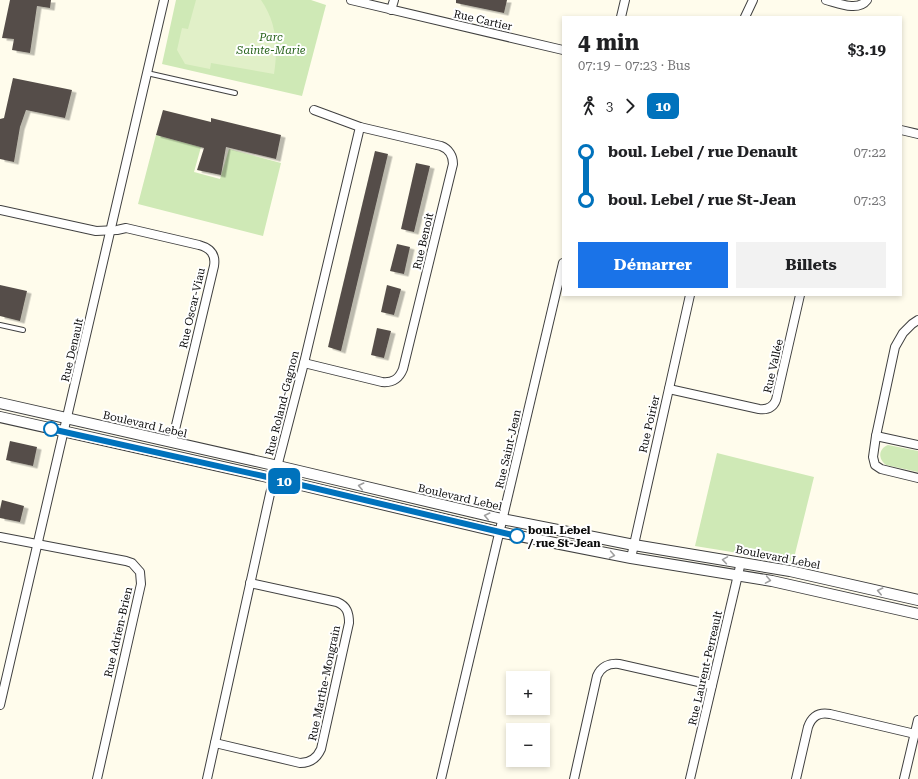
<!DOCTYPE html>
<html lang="fr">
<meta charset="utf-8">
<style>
body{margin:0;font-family:"Roboto Serif",serif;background:#f2f2f2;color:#202124;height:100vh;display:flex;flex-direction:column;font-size:15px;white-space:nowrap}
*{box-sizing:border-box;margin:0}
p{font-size:13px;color:#757577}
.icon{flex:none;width:22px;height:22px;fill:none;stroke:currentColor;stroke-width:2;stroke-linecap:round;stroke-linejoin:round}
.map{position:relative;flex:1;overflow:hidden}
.panel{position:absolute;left:562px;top:16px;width:340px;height:280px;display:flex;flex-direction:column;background:#fff;border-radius:0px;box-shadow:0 2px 6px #0003}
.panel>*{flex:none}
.badge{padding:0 8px;border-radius:6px;font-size:14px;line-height:26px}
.controls{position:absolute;left:506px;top:671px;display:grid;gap:8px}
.controls a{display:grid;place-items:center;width:44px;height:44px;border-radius:0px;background:#fff;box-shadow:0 2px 6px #0003;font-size:20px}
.map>.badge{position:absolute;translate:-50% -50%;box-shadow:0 0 0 2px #fff}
.legs{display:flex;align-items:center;gap:6px;height:44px;padding:0 16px;font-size:13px}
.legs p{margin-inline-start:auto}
.summary{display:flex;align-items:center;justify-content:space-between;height:68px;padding:0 16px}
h1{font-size:22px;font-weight:700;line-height:30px}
.cta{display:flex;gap:8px;margin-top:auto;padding:8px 16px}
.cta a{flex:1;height:46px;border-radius:0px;background:#1a73e8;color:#fff;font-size:16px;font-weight:700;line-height:46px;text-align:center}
.cta a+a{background:#f2f2f2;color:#202124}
ul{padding:0 16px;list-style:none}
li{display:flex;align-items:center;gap:14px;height:48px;font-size:15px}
li i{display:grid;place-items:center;width:6px;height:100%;margin:0 5px;background:currentColor}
li i::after{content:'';width:10px;height:10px;margin:-5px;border:3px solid;border-radius:50%;background:#fff}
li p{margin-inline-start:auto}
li:first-child i{background:linear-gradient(#0000 50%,currentColor 0)}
li:last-child i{background:linear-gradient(currentColor 50%,#0000 0)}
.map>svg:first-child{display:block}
</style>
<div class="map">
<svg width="918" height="779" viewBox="0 0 918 779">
<defs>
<filter id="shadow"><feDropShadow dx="4.5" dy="2.5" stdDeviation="0" flood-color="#0004"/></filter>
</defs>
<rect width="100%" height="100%" fill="#fffcec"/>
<g fill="#cfe9b6">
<polygon points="176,0 311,0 326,5 302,96 162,64"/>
<polygon points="156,135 201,147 194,172 220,179 229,149 281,163 263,236 138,204"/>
<path d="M888,445l30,6v21l-32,-7c-8,-6 -8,-16 2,-20z"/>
<polygon points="717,453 814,477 793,562 695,546"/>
</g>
<path fill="#e1f0c8" d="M196,0h65c16,23 17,48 13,74l-63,-11 -1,6 -25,-5 -8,-14 5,-22 6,1z"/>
<g fill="#554e49" filter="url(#shadow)">
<polygon points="10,0 51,0 50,8 37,6 30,53 12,50 14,39 2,38"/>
<polygon points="456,0 507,0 504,13 456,3"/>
<polygon points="13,78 72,90 65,118 26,110 20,127 14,162 0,159 0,119 4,118"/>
<polygon points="163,110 211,122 211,118 281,135 276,159 226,147 221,175 197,170 204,148 156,135"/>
<polygon points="375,151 388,154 341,351 328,347"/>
<polygon points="416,163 430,166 414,232 401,229"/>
<polygon points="397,244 410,247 404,274 390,271"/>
<polygon points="0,285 27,291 20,321 0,316"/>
<polygon points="387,285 401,289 394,315 381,312"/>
<polygon points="377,328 391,331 384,358 371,355"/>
<polygon points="10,441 37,447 33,466 6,460"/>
<polygon points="2,500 24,506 20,522 0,518 0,509"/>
</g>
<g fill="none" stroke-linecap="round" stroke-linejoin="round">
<defs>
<g id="service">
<polyline points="147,73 235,93"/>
<polyline points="0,325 23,330"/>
</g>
<g id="minor">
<polyline points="351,0 563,50"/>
<path d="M826,0c12,3 32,12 41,0"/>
<polyline points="391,10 394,0"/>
<polyline points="621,17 625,0"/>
<polyline points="745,17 753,0"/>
<polyline points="901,130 918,134"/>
<path d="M0,210l96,21 21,-1 9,-2 73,17c11,3 17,9 15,21l-42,176"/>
<polyline points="918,320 912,324 903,333 895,347 876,436 873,457 875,465 881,469 918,478"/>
<path d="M304,363l78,19c11,1 17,-3 21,-13l50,-205c0,-8 -4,-15 -12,-18l-81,-19 -46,-17"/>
<path d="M669,389l90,20c8,1 14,-1 17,-9l24,-105"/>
<polyline points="876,436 918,445"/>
<polyline points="0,537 126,561 132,563 140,572 141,584 97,779"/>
<polyline points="631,558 690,295"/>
<polyline points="0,705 164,0"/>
<path d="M215,743l85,20c10,0 17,-5 21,-14l28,-126c0,-10 -2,-17 -12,-21l-87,-19"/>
<polyline points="207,779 270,494 304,363 360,127"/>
<polyline points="441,779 563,263"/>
<path d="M574,779l23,-103c4,-9 12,-13 22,-12l93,21"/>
<polyline points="690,779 741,562"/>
<path d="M796,779l12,-52c4,-11 11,-15 22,-13l85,20"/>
<polyline points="904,779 918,720"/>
</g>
<g id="tertiary">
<polyline points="0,403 278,466 502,519 634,545 790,571 918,600"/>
<polyline points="0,417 263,476 499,532 631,558 772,581 918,614"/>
</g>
</defs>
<use href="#service" stroke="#404040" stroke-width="6"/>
<use href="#minor" stroke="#404040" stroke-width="10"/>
<use href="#tertiary" stroke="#404040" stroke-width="12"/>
<use href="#service" stroke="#fff" stroke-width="4"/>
<use href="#minor" stroke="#fff" stroke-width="8"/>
<use href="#tertiary" stroke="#fff" stroke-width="10"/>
</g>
<defs><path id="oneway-chevron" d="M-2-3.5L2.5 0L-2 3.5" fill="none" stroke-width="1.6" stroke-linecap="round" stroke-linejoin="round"/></defs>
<g stroke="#9e9e9e">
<use href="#oneway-chevron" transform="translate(361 486) rotate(-167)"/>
<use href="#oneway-chevron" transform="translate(487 516) rotate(-167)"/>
<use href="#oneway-chevron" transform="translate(612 555) rotate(10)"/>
<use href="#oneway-chevron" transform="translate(725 560) rotate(-171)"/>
<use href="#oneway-chevron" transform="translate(768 580) rotate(10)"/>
<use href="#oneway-chevron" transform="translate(880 591) rotate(-167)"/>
</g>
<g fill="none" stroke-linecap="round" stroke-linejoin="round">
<defs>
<polyline id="line-1" points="51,429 263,476 517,536"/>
</defs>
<use href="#line-1" stroke="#fff" stroke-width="9"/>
<use href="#line-1" stroke="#0072bc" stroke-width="6"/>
</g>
<g fill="#fff" stroke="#0072bc" stroke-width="2">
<circle cx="51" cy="429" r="7"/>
<circle cx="517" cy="536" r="7"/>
</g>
<g text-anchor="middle" stroke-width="4" stroke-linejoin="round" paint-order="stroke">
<g font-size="11" fill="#0d0d0d" stroke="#fff">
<text transform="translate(483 20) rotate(13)" y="4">Rue Cartier</text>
<text transform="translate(423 241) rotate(-77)" y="4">Rue Benoit</text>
<text transform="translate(192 308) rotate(-77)" y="4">Rue Oscar-Viau</text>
<text transform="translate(72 350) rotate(-77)" y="4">Rue Denault</text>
<text transform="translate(773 366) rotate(-77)" y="4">Rue Vallée</text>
<text transform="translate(282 403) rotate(-76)" y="4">Rue Roland-Gagnon</text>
<text transform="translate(145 424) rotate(13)" y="4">Boulevard Lebel</text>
<text transform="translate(649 424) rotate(-77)" y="4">Rue Poirier</text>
<text transform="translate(508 449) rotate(-77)" y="4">Rue Saint-Jean</text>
<text transform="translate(460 497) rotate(13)" y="4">Boulevard Lebel</text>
<text transform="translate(778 557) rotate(11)" y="4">Boulevard Lebel</text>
<text transform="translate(118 632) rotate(-77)" y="4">Rue Adrien-Brien</text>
<text transform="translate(705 668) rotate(-77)" y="4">Rue Laurent-Perreault</text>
<text transform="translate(324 683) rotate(-78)" y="4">Rue Marthe-Mongrain</text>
</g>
<g font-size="11" font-style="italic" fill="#29641d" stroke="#fff">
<text x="271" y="41">Parc<tspan x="271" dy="13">Sainte-Marie</tspan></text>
</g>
<g font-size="11" font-weight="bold" fill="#0d0d0d" stroke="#fff" text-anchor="start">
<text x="528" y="534">boul. Lebel<tspan x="528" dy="13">/ rue St-Jean</tspan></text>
</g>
</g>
</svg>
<div class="controls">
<a>+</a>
<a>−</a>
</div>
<b class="badge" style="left:284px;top:481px;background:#0072bc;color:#fff">10</b>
<section class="panel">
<div class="summary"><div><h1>4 min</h1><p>07:19 – 07:23 · Bus</p></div><b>$3.19</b></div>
<div class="legs"><svg class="icon" aria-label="walk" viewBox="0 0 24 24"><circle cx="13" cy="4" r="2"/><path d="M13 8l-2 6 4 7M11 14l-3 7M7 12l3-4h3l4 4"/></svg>3<svg class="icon" aria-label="forward" viewBox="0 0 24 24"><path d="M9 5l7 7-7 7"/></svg><b class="badge" style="background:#0072bc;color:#fff">10</b></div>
<ul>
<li><i style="color:#0072bc"></i><b>boul. Lebel / rue Denault</b><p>07:22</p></li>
<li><i style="color:#0072bc"></i><b>boul. Lebel / rue St-Jean</b><p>07:23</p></li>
</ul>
<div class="cta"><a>Démarrer</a><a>Billets</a></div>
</section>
</div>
